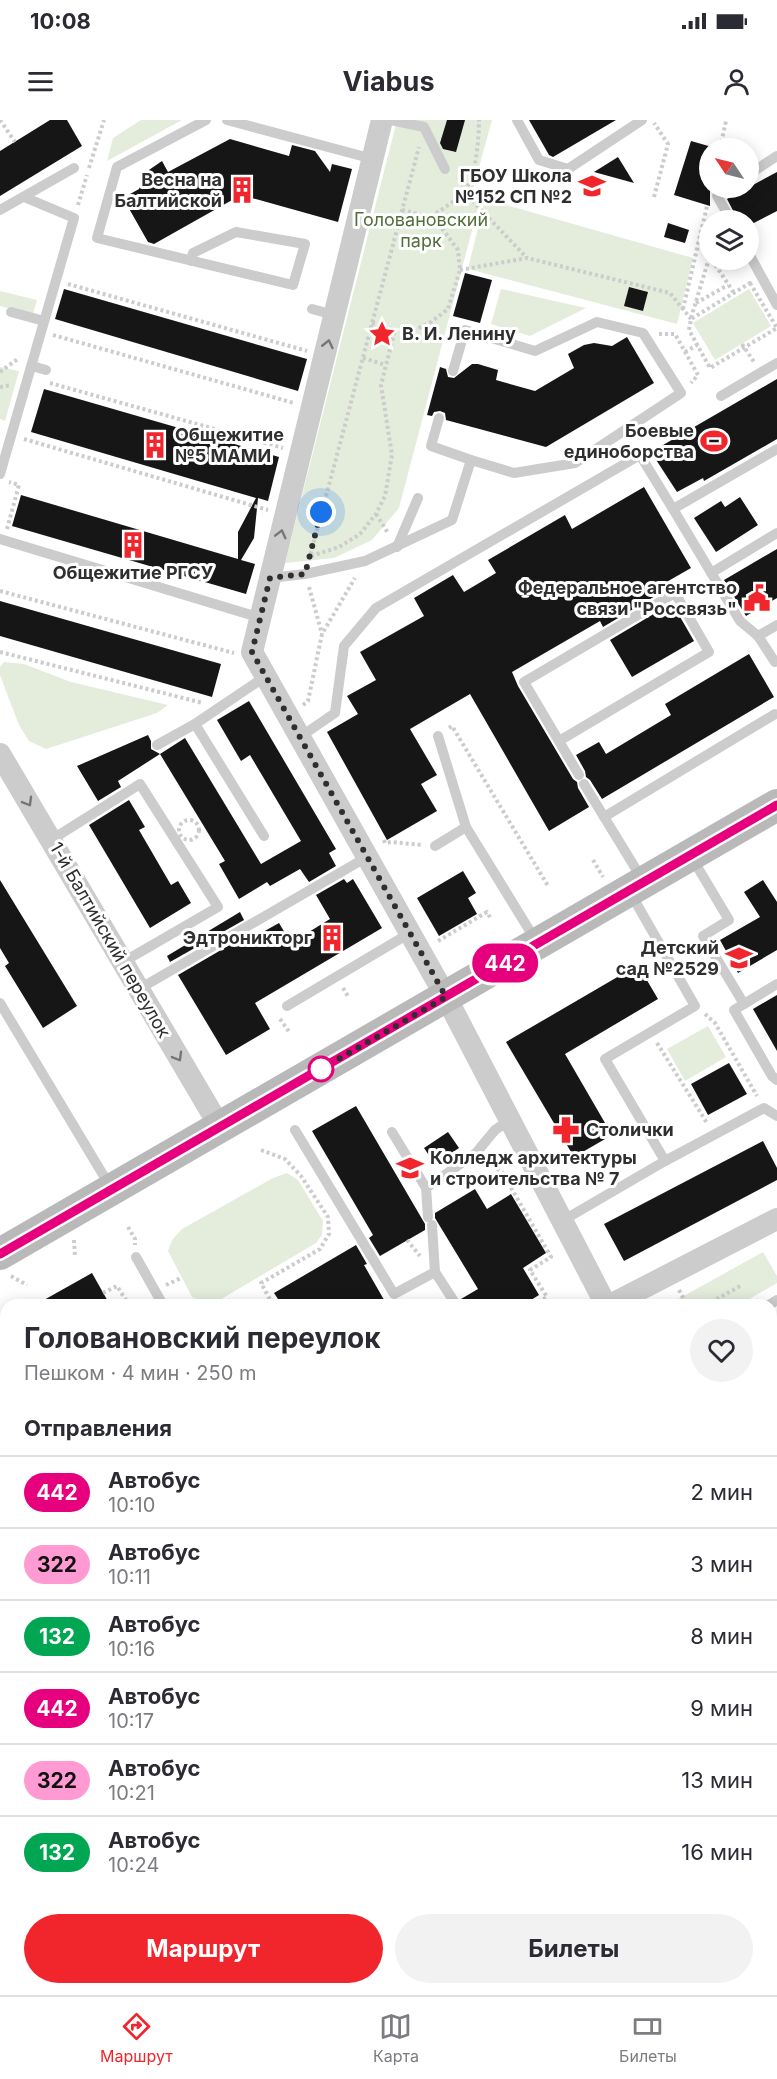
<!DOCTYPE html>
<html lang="ru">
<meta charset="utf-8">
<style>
body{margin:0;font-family:Inter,sans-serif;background:#f2f2f3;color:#2b2b33;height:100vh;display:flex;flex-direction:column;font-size:22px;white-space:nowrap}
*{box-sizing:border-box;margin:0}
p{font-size:20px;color:#7c7c81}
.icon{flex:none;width:33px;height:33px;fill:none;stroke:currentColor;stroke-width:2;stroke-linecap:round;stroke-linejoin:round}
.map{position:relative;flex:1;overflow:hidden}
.drawer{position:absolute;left:0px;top:1179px;width:777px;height:696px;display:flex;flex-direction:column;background:#fff;border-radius:18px 18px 0 0;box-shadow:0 3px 15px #0003}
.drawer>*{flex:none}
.badge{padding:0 12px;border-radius:20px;font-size:21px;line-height:39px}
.needle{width:39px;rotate:305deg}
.fabs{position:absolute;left:699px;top:18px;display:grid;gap:12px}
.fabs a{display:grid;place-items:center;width:60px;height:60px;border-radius:50%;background:#fff;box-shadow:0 3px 15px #0003;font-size:30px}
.you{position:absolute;width:30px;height:30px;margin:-15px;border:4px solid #fff;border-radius:50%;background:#1a73e8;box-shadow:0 0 0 9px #1a73e833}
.map>.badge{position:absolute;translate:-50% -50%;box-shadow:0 0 0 3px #fff}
h2{padding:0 24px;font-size:22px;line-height:54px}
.round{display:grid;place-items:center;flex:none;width:63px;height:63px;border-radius:32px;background:#f2f2f3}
.overview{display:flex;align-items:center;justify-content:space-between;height:102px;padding:0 24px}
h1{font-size:28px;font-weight:700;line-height:45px}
.primary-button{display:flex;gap:12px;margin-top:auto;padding:12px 24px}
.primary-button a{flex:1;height:69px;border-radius:36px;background:#f1262c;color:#fff;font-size:24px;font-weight:700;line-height:69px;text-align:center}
.primary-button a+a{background:#f2f2f3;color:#2b2b33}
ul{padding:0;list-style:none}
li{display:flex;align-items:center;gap:18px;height:72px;padding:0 24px;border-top:2px solid #e1e1e2}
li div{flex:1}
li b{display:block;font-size:22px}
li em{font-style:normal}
li .badge{min-width:66px;font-weight:700;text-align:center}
.status{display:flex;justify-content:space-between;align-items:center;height:42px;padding:0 30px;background:#fff;direction:ltr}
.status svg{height:16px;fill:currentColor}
header{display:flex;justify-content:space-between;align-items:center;height:78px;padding:0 24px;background:#fff;font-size:27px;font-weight:700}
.dock{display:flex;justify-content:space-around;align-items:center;height:84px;border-top:2px solid #e1e1e2;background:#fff;font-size:16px;color:#7c7c81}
.dock a{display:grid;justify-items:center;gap:3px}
.dock .selected{color:#f1262c}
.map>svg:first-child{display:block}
</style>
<div class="status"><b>10:08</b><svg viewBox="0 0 49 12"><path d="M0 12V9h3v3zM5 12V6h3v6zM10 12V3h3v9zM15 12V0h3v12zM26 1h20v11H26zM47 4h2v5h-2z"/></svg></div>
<header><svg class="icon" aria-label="menu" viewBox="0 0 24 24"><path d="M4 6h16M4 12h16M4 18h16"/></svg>Viabus<svg class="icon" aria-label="person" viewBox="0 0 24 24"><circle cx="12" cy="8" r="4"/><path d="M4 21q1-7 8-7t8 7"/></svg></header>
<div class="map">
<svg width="777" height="1875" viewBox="0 0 777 1875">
<rect width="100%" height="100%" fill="#fff"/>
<g fill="#e4eddc">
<polygon points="141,0 182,0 107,41 113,18"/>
<polygon points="397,0 492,0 471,76 480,80 399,388 372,420 334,438 285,443"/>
<polygon points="485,79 693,138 677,204 468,149"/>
<polygon points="501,169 586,188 530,216 491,204"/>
<polygon points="749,169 771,206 715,240 693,203"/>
<polygon points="0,171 37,180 33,194 0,186"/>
<polygon points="0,247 19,251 5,301 0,299"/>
<polygon points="4,542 24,544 71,562 168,585 157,593 46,629 29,621 19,605 0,555 0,547"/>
<polygon points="708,906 726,937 685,961 667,929"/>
<polygon points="287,1053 298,1060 323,1101 322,1115 316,1123 218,1181 203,1182 192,1177 168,1131 172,1120 182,1109 273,1058"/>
<polygon points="763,1132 777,1156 777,1163 739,1185 672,1185 671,1183"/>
<polygon points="6,1518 6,1568 0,1571 0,1521"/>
</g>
<g fill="#161616">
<polygon points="50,0 67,0 82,26 0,76 0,31"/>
<polygon points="447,0 465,0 456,32 443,29 440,23"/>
<polygon points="529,0 616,0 553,37 549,35"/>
<polygon points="230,19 289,36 292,25 315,31 330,52 332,44 352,49 338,102 241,75 154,124 148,122 123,78 139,69 146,52 162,41 168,52"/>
<polygon points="691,21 712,27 710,28 710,86 674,75"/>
<polygon points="618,37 634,63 594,52"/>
<polygon points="777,52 777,91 748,106 748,100 738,100 727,79"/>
<polygon points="668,103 689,110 685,123 664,117"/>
<polygon points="465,153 492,160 480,203 453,196"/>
<polygon points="629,167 648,172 643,191 624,186"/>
<polygon points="64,169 307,239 298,271 55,199"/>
<polygon points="627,217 654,263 546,327 446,300 445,293 440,291 434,292 432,296 427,295 440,247 446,249 448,257 454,258 472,244 478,244 498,250 496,260 535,271 574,248 568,234 584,225 594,223 612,226"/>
<polygon points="777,259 777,319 704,361 703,358 677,372 651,332"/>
<polygon points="44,269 279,337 268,381 258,378 254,418 241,440 255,444 246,474 12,406 21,375 238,439 238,412 256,378 31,312"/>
<polygon points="644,367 691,448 663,464 667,469 603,507 600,501 512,552 518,566 573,659 577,662 578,668 589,687 549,711 470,574 410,609 437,655 421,664 437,691 387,720 327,612 358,594 347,576 376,560 360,532 424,496 414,478 453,455 464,472 496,453 488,440 565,395 572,409"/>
<polygon points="740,377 758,405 716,432 694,398 721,381 725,387"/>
<polygon points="777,429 777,478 746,496 724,460"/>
<polygon points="0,481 221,544 212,577 0,516"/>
<polygon points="672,483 694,521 632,557 610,520"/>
<polygon points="749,534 774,577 602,679 590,660 586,657 585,651 576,635 599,622 606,634 671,595 665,584"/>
<polygon points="249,581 336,729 329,733 336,746 309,762 300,749 270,766 267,762 239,779 219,744 225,741 160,634 185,618 261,744 301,721 250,635 241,641 217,600"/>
<polygon points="148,615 151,621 151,629 160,634 118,661 121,667 98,681 77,646"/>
<polygon points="129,680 145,707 139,710 171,765 178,761 191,783 150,808 89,705"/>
<polygon points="463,751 476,773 468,778 477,794 439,816 417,778"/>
<polygon points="344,759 347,763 353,759 382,808 255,883 270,909 226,935 178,855 252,812 254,817 279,803 291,823 330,799 316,775"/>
<polygon points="0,760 77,886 43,908 5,846 9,843 0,828"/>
<polygon points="763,760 777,782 777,830 738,853 720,820 760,797 744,772"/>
<polygon points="240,792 244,800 170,842 167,836"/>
<polygon points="638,845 658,879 565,934 612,1015 574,1037 506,922"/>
<polygon points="777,875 777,931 753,889"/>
<polygon points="729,943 747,974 708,995 691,964"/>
<polygon points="356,986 425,1104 425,1110 380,1136 369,1118 373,1115 312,1011"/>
<polygon points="448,1012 459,1028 435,1044 424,1028"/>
<polygon points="763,1021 777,1048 777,1060 624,1141 604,1104"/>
<polygon points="475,1069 487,1089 511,1074 546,1133 523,1148 539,1175 523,1185 462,1185 461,1179 478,1169 435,1098 435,1093"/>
<polygon points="356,1125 367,1144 364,1145 387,1185 282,1185 274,1173"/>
<polygon points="92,1153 110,1185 35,1185"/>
</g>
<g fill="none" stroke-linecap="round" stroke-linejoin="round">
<g stroke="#ccc" stroke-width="4" stroke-dasharray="3 3" stroke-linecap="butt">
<polyline points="0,0 15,22"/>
<polyline points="720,28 726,1 725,0"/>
<polyline points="89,48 104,0"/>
<polyline points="464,72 527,138"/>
<polyline points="654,77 668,24 654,3"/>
<polyline points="78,85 87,55"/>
<path d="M402,90l28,7c11,-7 23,-14 32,-23 14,-14 17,-55 17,-74"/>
<polyline points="712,140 734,173"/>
<polyline points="460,150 527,138 670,173 691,199"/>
<polygon points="750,163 777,208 710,248 689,210 691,199"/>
<polyline points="68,164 307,231"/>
<polyline points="696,183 728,165"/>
<polyline points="683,189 707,86"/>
<polyline points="691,198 710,135"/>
<polyline points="372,203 395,210 415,210 431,202 448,189 460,150 458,130 441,107 430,97"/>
<polyline points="659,214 675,214 698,255 691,263"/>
<polyline points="53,215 294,283"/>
<polyline points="742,224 754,242"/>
<polyline points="685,232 697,225"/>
<polyline points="363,238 386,245"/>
<polyline points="0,252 19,238"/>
<polyline points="50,263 283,328"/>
<polyline points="0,267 11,265"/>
<polyline points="24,319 268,390"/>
<polyline points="376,394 388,413"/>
<polyline points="7,409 19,365 9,362"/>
<polyline points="311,436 339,427 360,414 376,394 385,376 392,335 381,265 395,210"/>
<polyline points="309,440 419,27"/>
<polyline points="309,467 322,514"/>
<polyline points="0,471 234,533"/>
<polyline points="0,532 203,583"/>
<polyline points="303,585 308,581 322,514 355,458"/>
<polyline points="449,608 452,606 548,766"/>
<circle cx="189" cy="710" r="10"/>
<polyline points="384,720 385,723 391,722 422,725"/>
<polyline points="593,740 603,757"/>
<polyline points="438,821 487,792 491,799"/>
<polyline points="343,868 349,878"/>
<polyline points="705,894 715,903 757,976"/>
<polyline points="280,899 290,913"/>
<polyline points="657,923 707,1003"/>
<polyline points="261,1030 285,1039 301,1056 328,1097 329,1114 320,1129 261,1163 273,1185"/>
<polyline points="487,1042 502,1052 551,1137 530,1150 547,1177 533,1185"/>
<polyline points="128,1107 135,1119 135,1125"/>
<polyline points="74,1120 75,1137"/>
<polyline points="407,1120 420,1136"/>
<polyline points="11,1156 27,1165"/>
<polyline points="166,1165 181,1158"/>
<polyline points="679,1170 687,1185"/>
<polyline points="103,1173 117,1166 129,1185"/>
<polyline points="706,1185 742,1165"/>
<polyline points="771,1317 777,1328"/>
<polyline points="771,1375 777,1371"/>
<polyline points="0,1424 6,1420"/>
<polyline points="0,1464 6,1466"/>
<polyline points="0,1508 6,1504"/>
<polyline points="771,1625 777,1622"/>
<polyline points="0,1637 6,1633"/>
<polyline points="171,1869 182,1875"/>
<polyline points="237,1869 238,1875"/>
<polyline points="479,1869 483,1875"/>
<polyline points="569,1869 573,1875"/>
<polyline points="29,1875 39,1869"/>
<polyline points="384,1875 388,1869"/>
</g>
<g stroke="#ccc" stroke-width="10">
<polyline points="227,0 373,39"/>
<polyline points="391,0 424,7 445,49"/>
<polyline points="517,0 539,40 568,49 642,0"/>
<polyline points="748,55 777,36"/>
<polyline points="730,68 717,76 731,100"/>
<polyline points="0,90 74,48"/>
<polyline points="748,132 777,185"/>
<polyline points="191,141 193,133 236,112 305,124 293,165 97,118 117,47 206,0"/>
<polyline points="312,189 334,195"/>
<polyline points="11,192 44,201"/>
<polyline points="32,246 46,250"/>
<polyline points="721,276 777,243"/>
<polyline points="439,298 431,326 471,340"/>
<polyline points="0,354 74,98 24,77"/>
<polyline points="673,389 740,501 758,516 775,542"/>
<polyline points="0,419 261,498"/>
<polyline points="397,427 418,378"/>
<polyline points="711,453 777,413"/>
<polyline points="270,458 305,454 365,441 452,400 471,340 514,353 575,343 681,273 643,213 597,202 535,231 465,210 453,251"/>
<polyline points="758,516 777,505"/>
<polyline points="438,616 466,707 536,821"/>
<polyline points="300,617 335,593 344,526 376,488 640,335 673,389 777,329"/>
<polyline points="559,621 709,532 675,473 524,562 579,655"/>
<polyline points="157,625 195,604"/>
<polyline points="584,664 642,759"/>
<polyline points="604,697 775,594"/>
<polyline points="264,716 195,604 266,556"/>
<polyline points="51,720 140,664 218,787 123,842"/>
<polyline points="435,726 466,707"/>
<polyline points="692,738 729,800 703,816 744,884"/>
<polyline points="631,774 695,886 605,939 665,1041 764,988 777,996"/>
<polyline points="777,864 734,890 772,956 777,960"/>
<polyline points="139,869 367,737"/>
<polyline points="0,883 111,1068"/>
<polyline points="287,886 410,813"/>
<polyline points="295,1010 394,1174 435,1152 455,1183"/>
<polyline points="392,1012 426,1068 476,1033 495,1010 510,1000"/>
<polyline points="426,1068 428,1097"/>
<polyline points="562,1101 665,1041"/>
<polyline points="432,1105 435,1152"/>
<polyline points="136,1137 163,1185"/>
<polyline points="769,1185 777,1180"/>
<polyline points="771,1260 777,1256"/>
<polyline points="0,1391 6,1401"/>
<polyline points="771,1463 777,1473"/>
<polyline points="771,1504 777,1501"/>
<polyline points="771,1564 777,1522"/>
<polyline points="0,1596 6,1592"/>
<polyline points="771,1648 777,1658"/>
<polyline points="0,1710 6,1707"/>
<polyline points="0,1737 6,1748"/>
<polyline points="0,1784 6,1781"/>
<polyline points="771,1809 777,1820"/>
<polyline points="0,1826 3,1832 6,1830"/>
<polyline points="75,1869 78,1875"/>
<polyline points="443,1869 446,1875"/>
<polyline points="550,1869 554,1875"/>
<polyline points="138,1875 149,1869"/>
</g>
<g stroke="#ccc" stroke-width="22">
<polyline points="382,0 252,532 446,877 606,1185"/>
<polyline points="0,634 220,1007"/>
<polyline points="610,1185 777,1099"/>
</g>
<polyline stroke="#b9b9b9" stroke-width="32" points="0,1134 777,685"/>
</g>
<defs><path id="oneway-chevron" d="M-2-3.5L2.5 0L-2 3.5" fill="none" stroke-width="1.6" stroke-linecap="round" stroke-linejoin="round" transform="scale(1.5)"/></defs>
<g stroke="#767676">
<use href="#oneway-chevron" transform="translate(328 224) rotate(-77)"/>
<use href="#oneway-chevron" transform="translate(281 414) rotate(-76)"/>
<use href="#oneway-chevron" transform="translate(28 682) rotate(60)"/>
<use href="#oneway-chevron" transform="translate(178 937) rotate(60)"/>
</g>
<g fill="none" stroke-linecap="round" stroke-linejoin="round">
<defs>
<polyline id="line" points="0,1134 777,685"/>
</defs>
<use href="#line" stroke="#fff" stroke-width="14"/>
<use href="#line" stroke="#e6007e" stroke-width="9"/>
<polyline stroke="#2f2f2f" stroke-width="6" stroke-dasharray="0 10.8" points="321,949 446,877 252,532 270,458 305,454 321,392"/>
</g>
<defs>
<symbol id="school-bare" viewBox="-9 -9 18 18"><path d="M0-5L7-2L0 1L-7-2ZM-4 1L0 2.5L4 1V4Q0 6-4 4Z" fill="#f1262c" stroke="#fff" stroke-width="2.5" paint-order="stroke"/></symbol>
<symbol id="building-bare" viewBox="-9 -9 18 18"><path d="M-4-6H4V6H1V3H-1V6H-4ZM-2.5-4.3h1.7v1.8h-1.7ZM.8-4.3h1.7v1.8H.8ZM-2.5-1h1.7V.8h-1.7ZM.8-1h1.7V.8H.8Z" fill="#f1262c" stroke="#fff" stroke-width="2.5" paint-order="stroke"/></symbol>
<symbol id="sight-bare" viewBox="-9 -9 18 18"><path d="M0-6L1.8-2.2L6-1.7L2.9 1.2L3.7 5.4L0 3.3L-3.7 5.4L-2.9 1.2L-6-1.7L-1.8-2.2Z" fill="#f1262c" stroke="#fff" stroke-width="2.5" paint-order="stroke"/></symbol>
<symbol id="stadium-bare" viewBox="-9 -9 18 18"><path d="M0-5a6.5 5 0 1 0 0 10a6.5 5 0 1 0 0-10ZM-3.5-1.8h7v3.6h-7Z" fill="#f1262c" stroke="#fff" stroke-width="2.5" paint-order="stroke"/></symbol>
<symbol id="civic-bare" viewBox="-9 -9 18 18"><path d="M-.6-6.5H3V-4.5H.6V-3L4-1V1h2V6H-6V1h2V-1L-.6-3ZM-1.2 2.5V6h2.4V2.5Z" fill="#f1262c" stroke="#fff" stroke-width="2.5" paint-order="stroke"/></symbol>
<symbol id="pharmacy-bare" viewBox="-9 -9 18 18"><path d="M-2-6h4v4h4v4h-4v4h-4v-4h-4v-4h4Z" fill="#f1262c" stroke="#fff" stroke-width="2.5" paint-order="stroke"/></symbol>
<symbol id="university-bare" viewBox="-9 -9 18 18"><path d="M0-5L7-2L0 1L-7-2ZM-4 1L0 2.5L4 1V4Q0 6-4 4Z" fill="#f1262c" stroke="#fff" stroke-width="2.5" paint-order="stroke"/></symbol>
</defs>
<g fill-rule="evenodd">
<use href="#school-bare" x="573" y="47" width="38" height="38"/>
<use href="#building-bare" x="223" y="51" width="38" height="38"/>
<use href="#sight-bare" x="363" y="195" width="38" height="38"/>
<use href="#stadium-bare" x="695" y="302" width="38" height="38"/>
<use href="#building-bare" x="136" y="306" width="38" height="38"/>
<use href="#building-bare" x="114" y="406" width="38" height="38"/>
<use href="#civic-bare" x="738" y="459" width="38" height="38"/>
<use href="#building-bare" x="313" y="799" width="38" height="38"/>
<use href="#school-bare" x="720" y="819" width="38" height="38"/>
<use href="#pharmacy-bare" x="547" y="991" width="38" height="38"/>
<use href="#university-bare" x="391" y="1029" width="38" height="38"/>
</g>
<circle fill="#fff" stroke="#e6007e" stroke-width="3" cx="321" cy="949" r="12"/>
<g text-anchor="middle" stroke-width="6" stroke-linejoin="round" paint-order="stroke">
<g font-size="18" font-weight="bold" fill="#2f2f2f" stroke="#fff" text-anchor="end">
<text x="572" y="62">ГБОУ Школа<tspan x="572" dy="21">№152 СП №2</tspan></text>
<text x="222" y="66">Весна на<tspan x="222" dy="21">Балтийской</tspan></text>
<text x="402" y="220" text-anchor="start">В. И. Ленину</text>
<text x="694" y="317">Боевые<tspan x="694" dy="21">единоборства</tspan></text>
<text x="175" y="321" text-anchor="start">Общежитие<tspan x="175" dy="21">№5 МАМИ</tspan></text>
<text x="133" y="459" text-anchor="middle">Общежитие РГСУ</text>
<text x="737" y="474">Федеральное агентство<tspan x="737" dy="21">связи "Россвязь"</tspan></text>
<text x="312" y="824">Эдтроникторг</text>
<text x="719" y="834">Детский<tspan x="719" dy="21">сад №2529</tspan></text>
<text x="586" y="1016" text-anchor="start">Столички</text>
<text x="430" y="1044" text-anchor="start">Колледж архитектуры<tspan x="430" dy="21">и строительства № 7</tspan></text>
</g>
<g font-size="18" fill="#4f6e39" stroke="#fff">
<text x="421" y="106">Головановский<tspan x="421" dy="21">парк</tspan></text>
</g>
<g font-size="18" fill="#2f2f2f" stroke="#fff">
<text transform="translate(110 820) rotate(60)" y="6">1-й Балтийский переулок</text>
</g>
</g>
</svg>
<div class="fabs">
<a><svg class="needle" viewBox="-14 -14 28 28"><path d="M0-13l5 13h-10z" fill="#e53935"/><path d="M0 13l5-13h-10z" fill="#7c7c81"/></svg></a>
<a><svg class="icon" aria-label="layers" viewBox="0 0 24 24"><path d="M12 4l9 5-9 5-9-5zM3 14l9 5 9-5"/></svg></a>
</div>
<div class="you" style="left:321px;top:392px"></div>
<b class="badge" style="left:505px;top:843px;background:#e6007e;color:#fff">442</b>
<section class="drawer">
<div class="overview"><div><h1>Головановский переулок</h1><p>Пешком · 4 мин · 250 m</p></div><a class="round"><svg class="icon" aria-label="heart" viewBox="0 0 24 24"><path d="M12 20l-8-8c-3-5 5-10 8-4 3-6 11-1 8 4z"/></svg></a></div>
<h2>Отправления</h2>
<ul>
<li><span class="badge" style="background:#e6007e;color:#fff">442</span><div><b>Автобус</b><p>10:10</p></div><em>2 мин</em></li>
<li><span class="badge" style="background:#ff9ad2;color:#111">322</span><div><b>Автобус</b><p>10:11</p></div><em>3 мин</em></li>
<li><span class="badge" style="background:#00a651;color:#fff">132</span><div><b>Автобус</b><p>10:16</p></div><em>8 мин</em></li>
<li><span class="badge" style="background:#e6007e;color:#fff">442</span><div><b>Автобус</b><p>10:17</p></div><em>9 мин</em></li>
<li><span class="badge" style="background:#ff9ad2;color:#111">322</span><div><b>Автобус</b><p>10:21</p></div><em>13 мин</em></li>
<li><span class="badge" style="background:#00a651;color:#fff">132</span><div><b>Автобус</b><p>10:24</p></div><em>16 мин</em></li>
</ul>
<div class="primary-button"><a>Маршрут</a><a>Билеты</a></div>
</section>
</div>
<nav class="dock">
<a class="selected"><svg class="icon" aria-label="directions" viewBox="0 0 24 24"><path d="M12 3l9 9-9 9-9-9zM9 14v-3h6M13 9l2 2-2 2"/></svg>Маршрут</a>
<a><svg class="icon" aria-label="map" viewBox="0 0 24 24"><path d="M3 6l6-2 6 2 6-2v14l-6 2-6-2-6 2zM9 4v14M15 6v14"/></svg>Карта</a>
<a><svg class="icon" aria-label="tickets" viewBox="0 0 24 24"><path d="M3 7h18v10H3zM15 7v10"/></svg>Билеты</a>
</nav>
